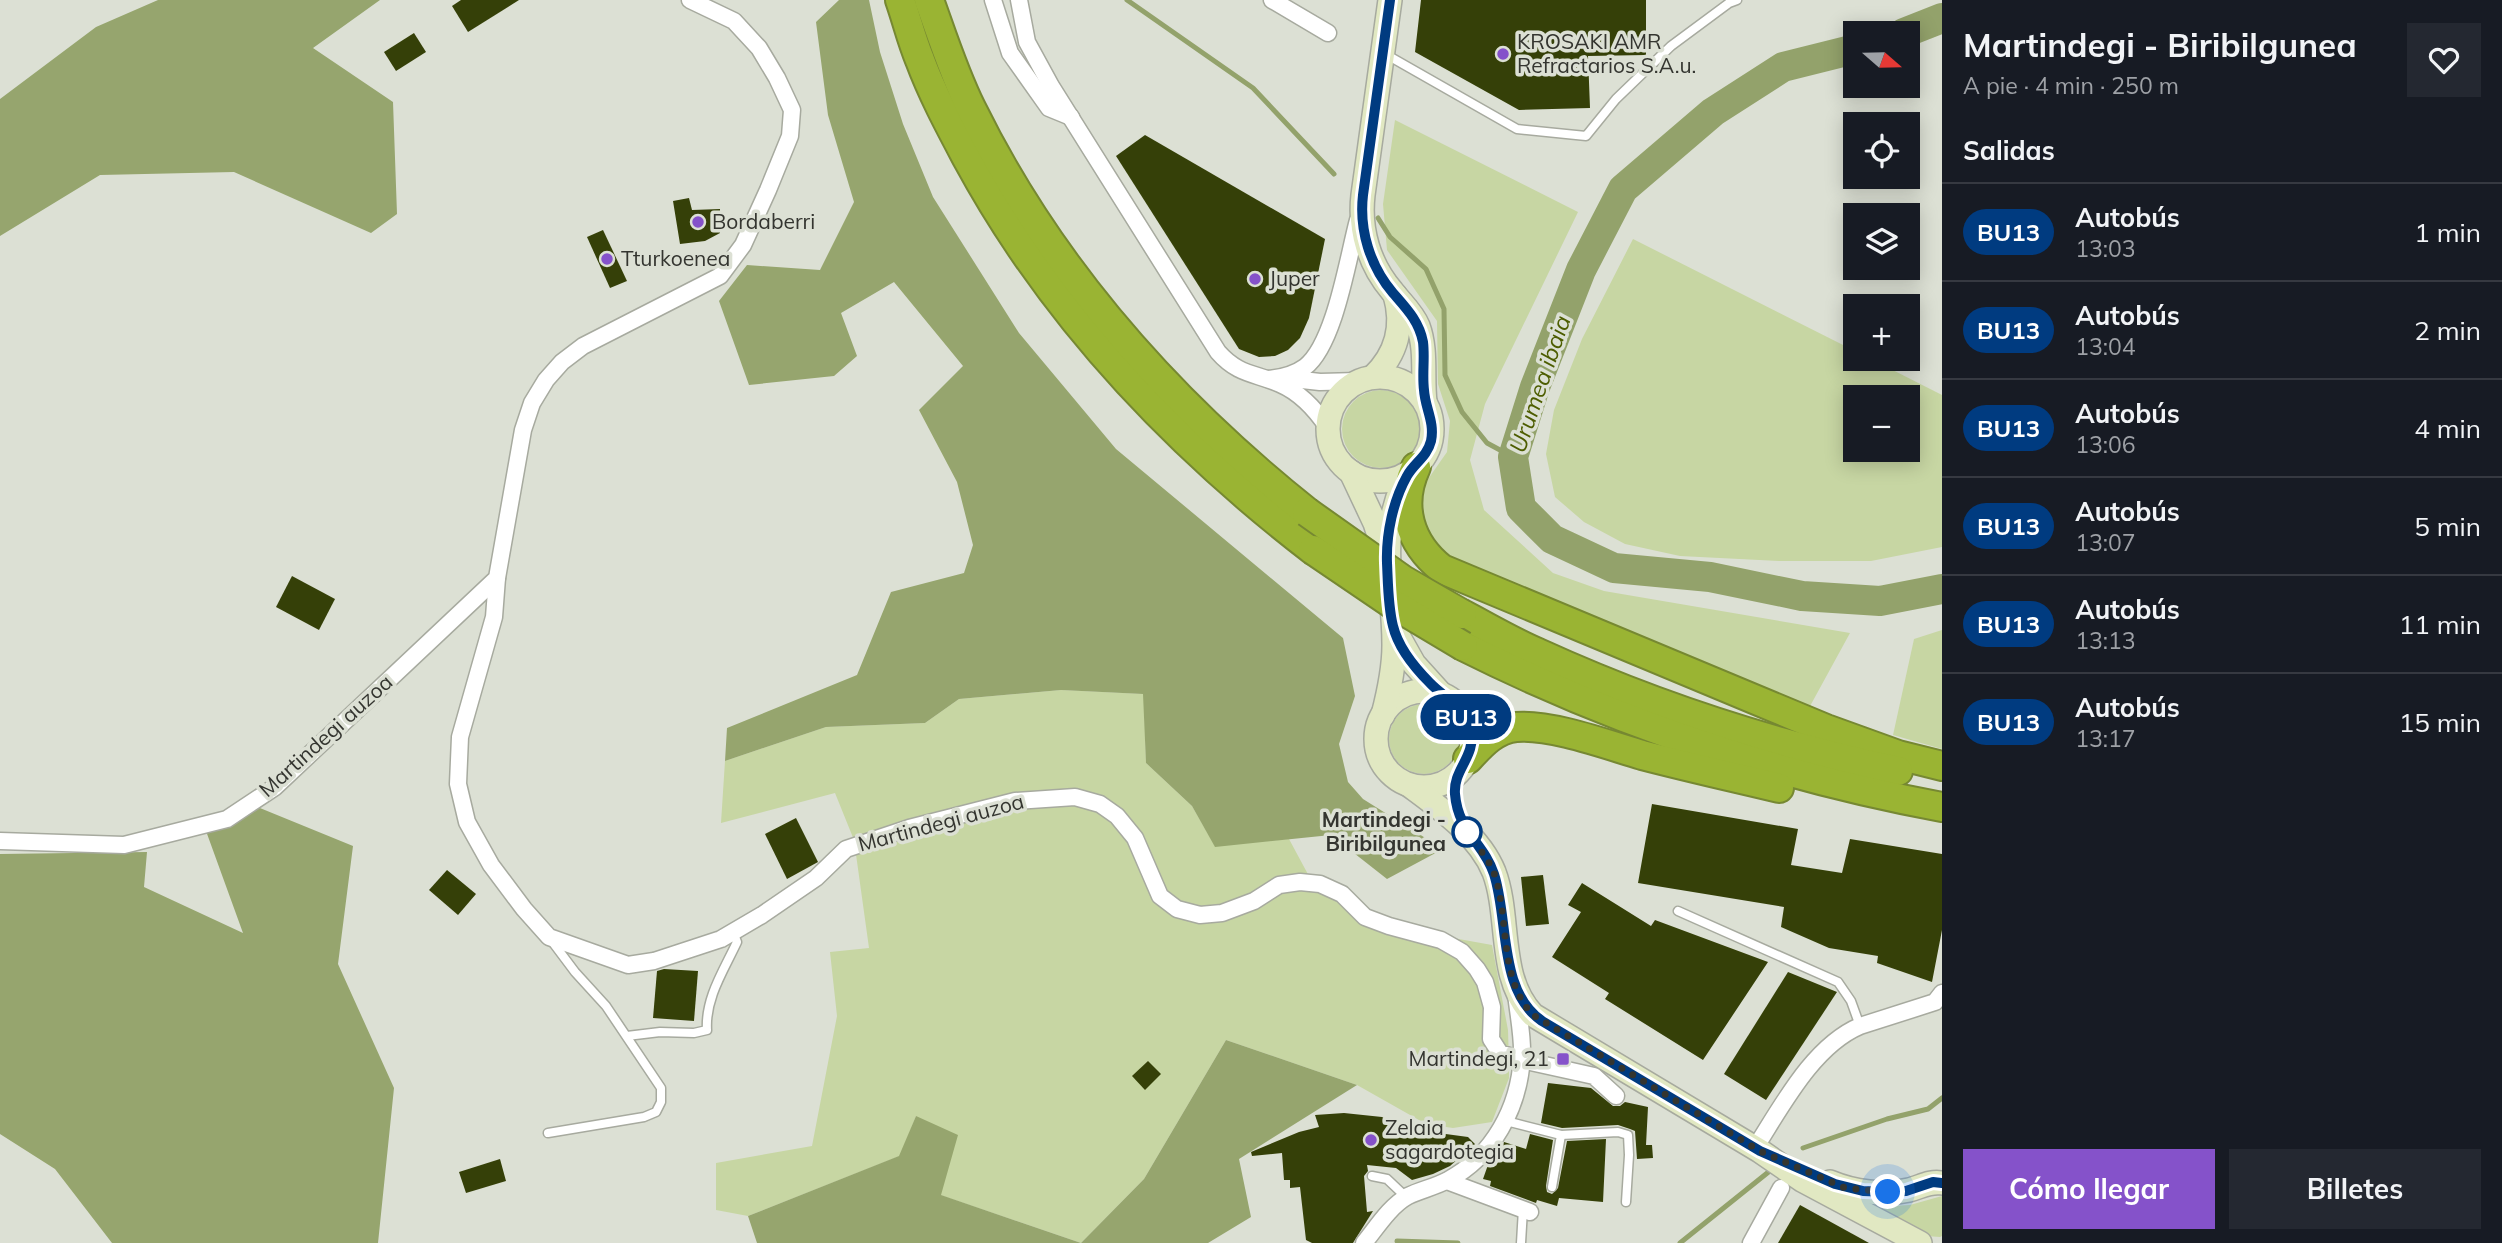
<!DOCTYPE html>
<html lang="es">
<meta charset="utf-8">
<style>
body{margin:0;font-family:Mulish,sans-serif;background:#242831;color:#f1f3f6;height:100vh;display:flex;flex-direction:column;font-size:26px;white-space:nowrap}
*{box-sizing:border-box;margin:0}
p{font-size:23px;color:#9ea1a6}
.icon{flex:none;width:38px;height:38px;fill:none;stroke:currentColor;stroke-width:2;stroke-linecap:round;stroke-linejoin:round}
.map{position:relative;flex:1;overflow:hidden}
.drawer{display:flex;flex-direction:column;background:#171b24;width:560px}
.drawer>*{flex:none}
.badge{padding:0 14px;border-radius:23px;font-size:24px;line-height:46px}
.needle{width:46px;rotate:110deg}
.fabs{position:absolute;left:1843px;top:21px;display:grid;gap:14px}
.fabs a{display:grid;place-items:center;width:77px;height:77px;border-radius:0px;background:#171b24;box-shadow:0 4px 18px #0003;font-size:35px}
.you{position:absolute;width:35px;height:35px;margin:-18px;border:5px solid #fff;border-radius:50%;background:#1a73e8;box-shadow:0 0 0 10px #1a73e833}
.map>.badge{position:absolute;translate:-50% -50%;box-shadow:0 0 0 4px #fff}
h2{padding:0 21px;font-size:26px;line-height:63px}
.round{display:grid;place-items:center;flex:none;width:74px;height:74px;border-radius:0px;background:#242831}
.headline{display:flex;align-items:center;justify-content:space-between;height:119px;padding:0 21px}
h1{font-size:33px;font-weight:700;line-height:52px}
.cta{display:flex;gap:14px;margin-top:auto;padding:14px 21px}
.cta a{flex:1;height:80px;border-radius:0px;background:#8552ca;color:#fff;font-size:28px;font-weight:700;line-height:80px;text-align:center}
.cta a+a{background:#242831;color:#f1f3f6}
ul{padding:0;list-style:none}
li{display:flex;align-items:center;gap:21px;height:98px;padding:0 21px;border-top:2px solid #363941}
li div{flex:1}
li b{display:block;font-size:26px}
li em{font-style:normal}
li .badge{min-width:77px;font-weight:700;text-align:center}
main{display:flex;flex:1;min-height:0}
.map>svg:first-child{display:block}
</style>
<main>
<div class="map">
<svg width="1942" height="1243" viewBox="0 0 1942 1243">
<rect width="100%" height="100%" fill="#dce0d4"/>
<g fill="#c7d6a3" fill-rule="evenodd">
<polygon points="1395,120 1578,212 1485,404 1470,460 1484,510 1553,573 1604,591 1850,633 1809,708 1490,578 1451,557 1433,542 1418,517 1419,492 1447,452 1450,421 1438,384 1437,321 1387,250 1383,204"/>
<path d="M1633,239l222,112v8h16l71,36v152l-71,14h-92l-99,-5 -55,-12 -41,-22 -29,-25 -9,-43 8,-44 28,-71zM1855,397h53v53h-53z"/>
<circle cx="1381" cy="429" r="39"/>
<polygon points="1942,630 1942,749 1893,735 1914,639"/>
<polygon points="1061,690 1144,694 1146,763 1192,806 1215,846 1289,839 1317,891 1334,899 1359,922 1397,935 1442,936 1492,945 1508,1030 1509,1063 1509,1078 1492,1122 1453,1128 1426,1124 1357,1085 1226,1040 1144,1179 1081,1243 940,1195 916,1116 900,1156 748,1216 716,1210 716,1163 812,1146 837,1016 830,952 869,948 854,840 835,793 721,823 725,761 826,727 925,723 959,699"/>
<circle cx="1424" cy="739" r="35"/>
<polygon points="1942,1196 1942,1236 1940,1237 1926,1236 1871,1207 1910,1205"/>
</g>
<g fill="#96a56e">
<polygon points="158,0 380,0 313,48 393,102 397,214 371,233 234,172 100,175 0,236 0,99 96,27"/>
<polygon points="839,0 869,0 880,52 903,124 933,197 1019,333 1116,449 1343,638 1355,696 1339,744 1348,782 1363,799 1443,849 1387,879 1331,835 1215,847 1192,806 1146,763 1143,694 1061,690 959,699 925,723 826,727 725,761 727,728 857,675 891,592 964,573 973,545 957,482 919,410 963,366 894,282 841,313 857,356 834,376 749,385 719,301 747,265 820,270 854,202 828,115 816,22"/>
<polygon points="255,806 353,846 338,964 394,1088 378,1243 112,1243 55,1169 0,1134 0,854 147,852 144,887 243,933 206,831"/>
<polygon points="1226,1040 1357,1085 1239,1159 1251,1217 1208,1243 1081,1243 1144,1179"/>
<polygon points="916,1116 958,1135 941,1195 1081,1243 757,1243 748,1216 899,1156"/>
</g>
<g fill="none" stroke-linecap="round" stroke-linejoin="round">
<g stroke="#93a26b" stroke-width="5">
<polyline points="1127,0 1253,88 1334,174"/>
<polyline points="1378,218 1390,237 1426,269 1444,309 1445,375 1462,412 1487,443 1513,457"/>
<polyline points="1803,1148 1887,1119 1928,1109 1942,1098"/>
<polyline points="1397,1241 1458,1243"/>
<polyline points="1680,1243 1771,1170"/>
</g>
<g stroke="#93a26b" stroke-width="30">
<polyline points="1904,33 1942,18"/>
<polyline points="1855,49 1783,67 1713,112 1623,189 1581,270 1535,387 1513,457 1521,508 1552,539 1614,568 1710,577 1802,596 1880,601 1942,589"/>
</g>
</g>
<g fill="#354008">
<polygon points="461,0 519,0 468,32 452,6"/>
<polygon points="1421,0 1646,0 1646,55 1588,56 1590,108 1519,110 1415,52"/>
<polygon points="414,33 426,52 396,71 384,52"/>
<polygon points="1145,135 1325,239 1309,318 1300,338 1288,350 1275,356 1259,357 1239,349 1116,156"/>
<polygon points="689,198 692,210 720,209 720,233 705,241 680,244 673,201"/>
<polygon points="603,230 627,281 610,288 587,237"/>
<polygon points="292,576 335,599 319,630 276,607"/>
<polygon points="1652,804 1798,829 1791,865 1842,873 1850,839 1942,854 1942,930 1932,982 1877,963 1878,956 1829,948 1781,927 1784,907 1638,883"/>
<polygon points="796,818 818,862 787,879 765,834"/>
<polygon points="447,870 476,894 458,915 429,890"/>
<polygon points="1543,875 1549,924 1526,926 1521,877"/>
<polygon points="1582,883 1651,926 1655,920 1768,962 1703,1060 1605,999 1609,993 1552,957 1581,912 1568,905"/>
<polygon points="664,969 698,971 694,1021 653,1018 657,971"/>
<polygon points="1788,972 1837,992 1766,1100 1724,1074"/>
<polygon points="1148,1061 1161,1074 1145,1090 1132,1076"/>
<polygon points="1548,1083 1591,1088 1613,1106 1620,1106 1625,1102 1648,1107 1646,1145 1652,1145 1653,1158 1637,1159 1635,1131 1630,1129 1618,1125 1562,1128 1541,1123"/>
<polygon points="1344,1113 1382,1117 1401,1128 1468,1137 1475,1144 1450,1166 1433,1174 1412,1180 1396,1168 1367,1165 1368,1171 1364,1176 1367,1212 1373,1211 1353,1243 1312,1243 1306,1240 1300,1187 1290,1188 1290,1180 1284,1180 1282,1153 1252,1156 1251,1152 1299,1132 1319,1127 1315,1115"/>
<polygon points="1530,1134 1553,1140 1546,1186 1547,1192 1552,1194 1558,1188 1567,1141 1606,1139 1603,1202 1559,1198 1557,1206 1537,1200 1536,1203 1490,1186 1491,1181 1483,1179 1489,1162 1497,1153 1499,1153 1504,1142 1526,1149"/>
<polygon points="500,1159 506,1181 466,1193 459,1172"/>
<polygon points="1800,1205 1869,1243 1778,1243"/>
</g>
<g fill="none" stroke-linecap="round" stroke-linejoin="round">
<defs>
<g id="service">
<polyline points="1387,55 1517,129 1586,136 1616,99 1671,46 1729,3 1737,0"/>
<polyline points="1678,911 1838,982 1851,1001 1860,1026"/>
<path d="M627,1036l33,-4 34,1 13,-3c-2,-32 17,-60 30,-88l-4,-10"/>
<polyline points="1506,1121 1561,1135 1552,1187"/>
<polyline points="548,1133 644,1117 656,1112 661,1102 661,1088 606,1006 575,972 551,940"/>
<polyline points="1561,1135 1618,1132 1628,1135 1629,1155 1626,1202"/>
<polyline points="1372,1176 1387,1179 1406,1197"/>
<polyline points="1521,1243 1523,1209"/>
</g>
<g id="minor">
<polyline points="993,0 1010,53 1049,108 1071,117"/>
<path d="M1019,0l8,42 24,44 167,266c20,23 37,21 62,32 21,9 36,26 48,44"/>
<polyline points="1272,0 1328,33"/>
<polyline points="1284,378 1320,382 1358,381"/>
<path d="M1268,379c13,-1 26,-4 37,-12 30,-23 43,-110 53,-147"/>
<polyline points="497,578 494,617 460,737 458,784 467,822 491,865 524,909 549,937 628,965 654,961 721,939 762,915 816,878 846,849 909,828 1015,801 1075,797 1100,804 1117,816 1135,838 1160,896 1177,909 1200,915 1222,913 1254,901 1279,885 1300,882 1320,884 1342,894 1365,917 1389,926 1441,940 1462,952 1477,969 1485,982 1492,1007 1491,1039 1500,1053 1522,1060 1594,1076 1616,1096"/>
<polyline points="0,841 124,845 227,819 275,787 497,578 523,430 532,403 546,380 562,362 583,346 720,276 743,245 768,190 790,136 792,110 777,78 759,48 734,21 690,0"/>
<path d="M1755,1148c27,-42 58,-102 105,-122l75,-24 7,-9"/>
<polyline points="1447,1181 1530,1212"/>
<path d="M1364,1243c13,-16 26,-37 44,-47 12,-6 27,-9 40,-16 45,-24 71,-72 74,-123 1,-21 -4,-43 -6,-64"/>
<polyline points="1751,1243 1781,1188"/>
</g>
<g id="secondary">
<path d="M1390,0l-27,195c-4,35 6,69 29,96 9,12 20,21 26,35 9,24 4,51 7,76"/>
<circle cx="1380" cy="429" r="52"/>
<path d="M1373,377c24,-23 31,-51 22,-82"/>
<polyline points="1351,472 1375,523 1384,551"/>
<polyline points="1396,632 1414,664 1442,695"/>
<circle cx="1424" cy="739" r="48"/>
<path d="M1383,715c6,-23 11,-46 11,-70 0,-62 -17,-99 9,-161"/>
<path d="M1409,785c31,23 70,50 85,87 17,45 3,106 39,143l227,136 42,29 118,63"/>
<path d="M1830,1182c24,10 53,14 79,8 12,-3 20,-9 33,-7"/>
</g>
<g id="motorway">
<path d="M900,0c7,20 12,41 20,60 13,35 31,68 48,100 84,155 206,283 345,390"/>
<path d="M929,0c13,36 25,74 42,108 79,161 197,293 336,404"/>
<path d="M1416,467c-18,38 -7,76 26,102l384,160 72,26 44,11"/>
<path d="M1462,614c25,13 50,28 76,39 114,52 237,92 360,118"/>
<path d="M1463,646c152,76 312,130 479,161"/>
<path d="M1468,759c13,-14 27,-30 48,-32 35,-3 92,18 126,28 46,12 91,22 137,33"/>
</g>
</defs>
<use href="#service" stroke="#a7aa9f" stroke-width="11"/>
<use href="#minor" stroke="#a7aa9f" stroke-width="19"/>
<use href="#secondary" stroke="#a7aa9f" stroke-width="26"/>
<use href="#motorway" stroke="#768832" stroke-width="32"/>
<use href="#service" stroke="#fff" stroke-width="8"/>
<use href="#minor" stroke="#fff" stroke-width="16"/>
<use href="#secondary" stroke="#e1e8c2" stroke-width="23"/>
<use href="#motorway" stroke="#9ab433" stroke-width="28"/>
<defs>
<g id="motorway-bridge">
<polyline points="1307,512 1403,580 1462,614"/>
<polyline points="1313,550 1391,603 1463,646"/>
</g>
</defs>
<use href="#motorway-bridge" stroke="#768832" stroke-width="32" stroke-linecap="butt"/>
<use href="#motorway-bridge" stroke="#9ab433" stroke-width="28"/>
</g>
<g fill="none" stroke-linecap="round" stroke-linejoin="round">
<defs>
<path id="line" d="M1390,0l-27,195c-4,35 7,71 30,98 13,15 26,28 30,49 2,16 -1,32 1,48 1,18 11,32 7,51 -4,16 -17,22 -24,35 -14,25 -21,58 -20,87 1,20 1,44 6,63 5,21 22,42 37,57 15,16 36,23 41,47 5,27 -18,39 -16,64 3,38 29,49 39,80 15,46 4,117 48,147l218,130 75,33 28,7 25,1 18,-1 27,-9 9,1"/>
</defs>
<use href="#line" stroke="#fff" stroke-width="16"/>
<use href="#line" stroke="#003b80" stroke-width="10"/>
<path stroke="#343530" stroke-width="7" stroke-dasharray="0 12.6" d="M1467,832c9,14 21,25 27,41 16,45 4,106 39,142l227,136 85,37 43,4"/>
</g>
<g fill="#8552ca" stroke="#dce0d4" stroke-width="2.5">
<circle cx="1503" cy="54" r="7"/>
<circle cx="698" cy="222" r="7"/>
<circle cx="607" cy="259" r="7"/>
<circle cx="1255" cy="279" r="7"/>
<rect x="1556" y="1052" width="14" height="14" rx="3.5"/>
<circle cx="1371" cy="1140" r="7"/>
</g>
<circle fill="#fff" stroke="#003b80" stroke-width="3.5" cx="1467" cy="832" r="14"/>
<g text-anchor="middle" stroke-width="7" stroke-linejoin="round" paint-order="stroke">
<g font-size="21" fill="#343530" stroke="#dce0d4" text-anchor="start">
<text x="1517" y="49">KROSAKI AMR<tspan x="1517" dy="24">Refractarios S.A.u.</tspan></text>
<text x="712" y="229">Bordaberri</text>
<text x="621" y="266">Tturkoenea</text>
<text x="1269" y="286">Juper</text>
<text x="1549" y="1066" text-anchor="end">Martindegi, 21</text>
<text x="1385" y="1135">Zelaia<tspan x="1385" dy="24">sagardotegia</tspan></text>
</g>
<g font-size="21" fill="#343530" stroke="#dce0d4">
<text transform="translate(326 736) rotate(-42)" y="7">Martindegi auzoa</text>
<text transform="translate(941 823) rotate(-15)" y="7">Martindegi auzoa</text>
</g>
<g font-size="21" font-weight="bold" fill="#343530" stroke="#dce0d4" text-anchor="end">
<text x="1446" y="827">Martindegi -<tspan x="1446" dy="24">Biribilgunea</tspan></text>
</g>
<g font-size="23" font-style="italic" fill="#4d5d01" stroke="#dce0d4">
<text transform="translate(1540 384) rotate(-71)" y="8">Urumea ibaia</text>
</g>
</g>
</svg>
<div class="fabs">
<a><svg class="needle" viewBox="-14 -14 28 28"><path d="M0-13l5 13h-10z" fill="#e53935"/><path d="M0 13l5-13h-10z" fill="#9ea1a6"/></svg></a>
<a><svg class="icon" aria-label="locate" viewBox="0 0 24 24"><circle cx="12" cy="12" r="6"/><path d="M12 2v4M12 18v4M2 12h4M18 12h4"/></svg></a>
<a><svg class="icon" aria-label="layers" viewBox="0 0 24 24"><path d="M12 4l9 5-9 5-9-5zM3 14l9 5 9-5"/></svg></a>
<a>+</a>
<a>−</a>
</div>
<div class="you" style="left:1888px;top:1192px"></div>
<b class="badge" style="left:1466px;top:717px;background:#003b80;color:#fff">BU13</b>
</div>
<section class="drawer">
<div class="headline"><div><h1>Martindegi - Biribilgunea</h1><p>A pie · 4 min · 250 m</p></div><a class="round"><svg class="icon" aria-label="heart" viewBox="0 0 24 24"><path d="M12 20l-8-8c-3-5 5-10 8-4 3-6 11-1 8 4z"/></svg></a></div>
<h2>Salidas</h2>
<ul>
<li><span class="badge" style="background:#003b80;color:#fff">BU13</span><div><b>Autobús</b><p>13:03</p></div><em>1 min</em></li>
<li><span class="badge" style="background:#003b80;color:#fff">BU13</span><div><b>Autobús</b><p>13:04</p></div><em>2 min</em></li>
<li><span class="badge" style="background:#003b80;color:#fff">BU13</span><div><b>Autobús</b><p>13:06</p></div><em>4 min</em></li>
<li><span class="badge" style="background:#003b80;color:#fff">BU13</span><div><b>Autobús</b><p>13:07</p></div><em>5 min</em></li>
<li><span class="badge" style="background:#003b80;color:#fff">BU13</span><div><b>Autobús</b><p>13:13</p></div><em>11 min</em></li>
<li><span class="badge" style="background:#003b80;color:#fff">BU13</span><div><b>Autobús</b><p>13:17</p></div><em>15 min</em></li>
</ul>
<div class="cta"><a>Cómo llegar</a><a>Billetes</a></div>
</section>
</main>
